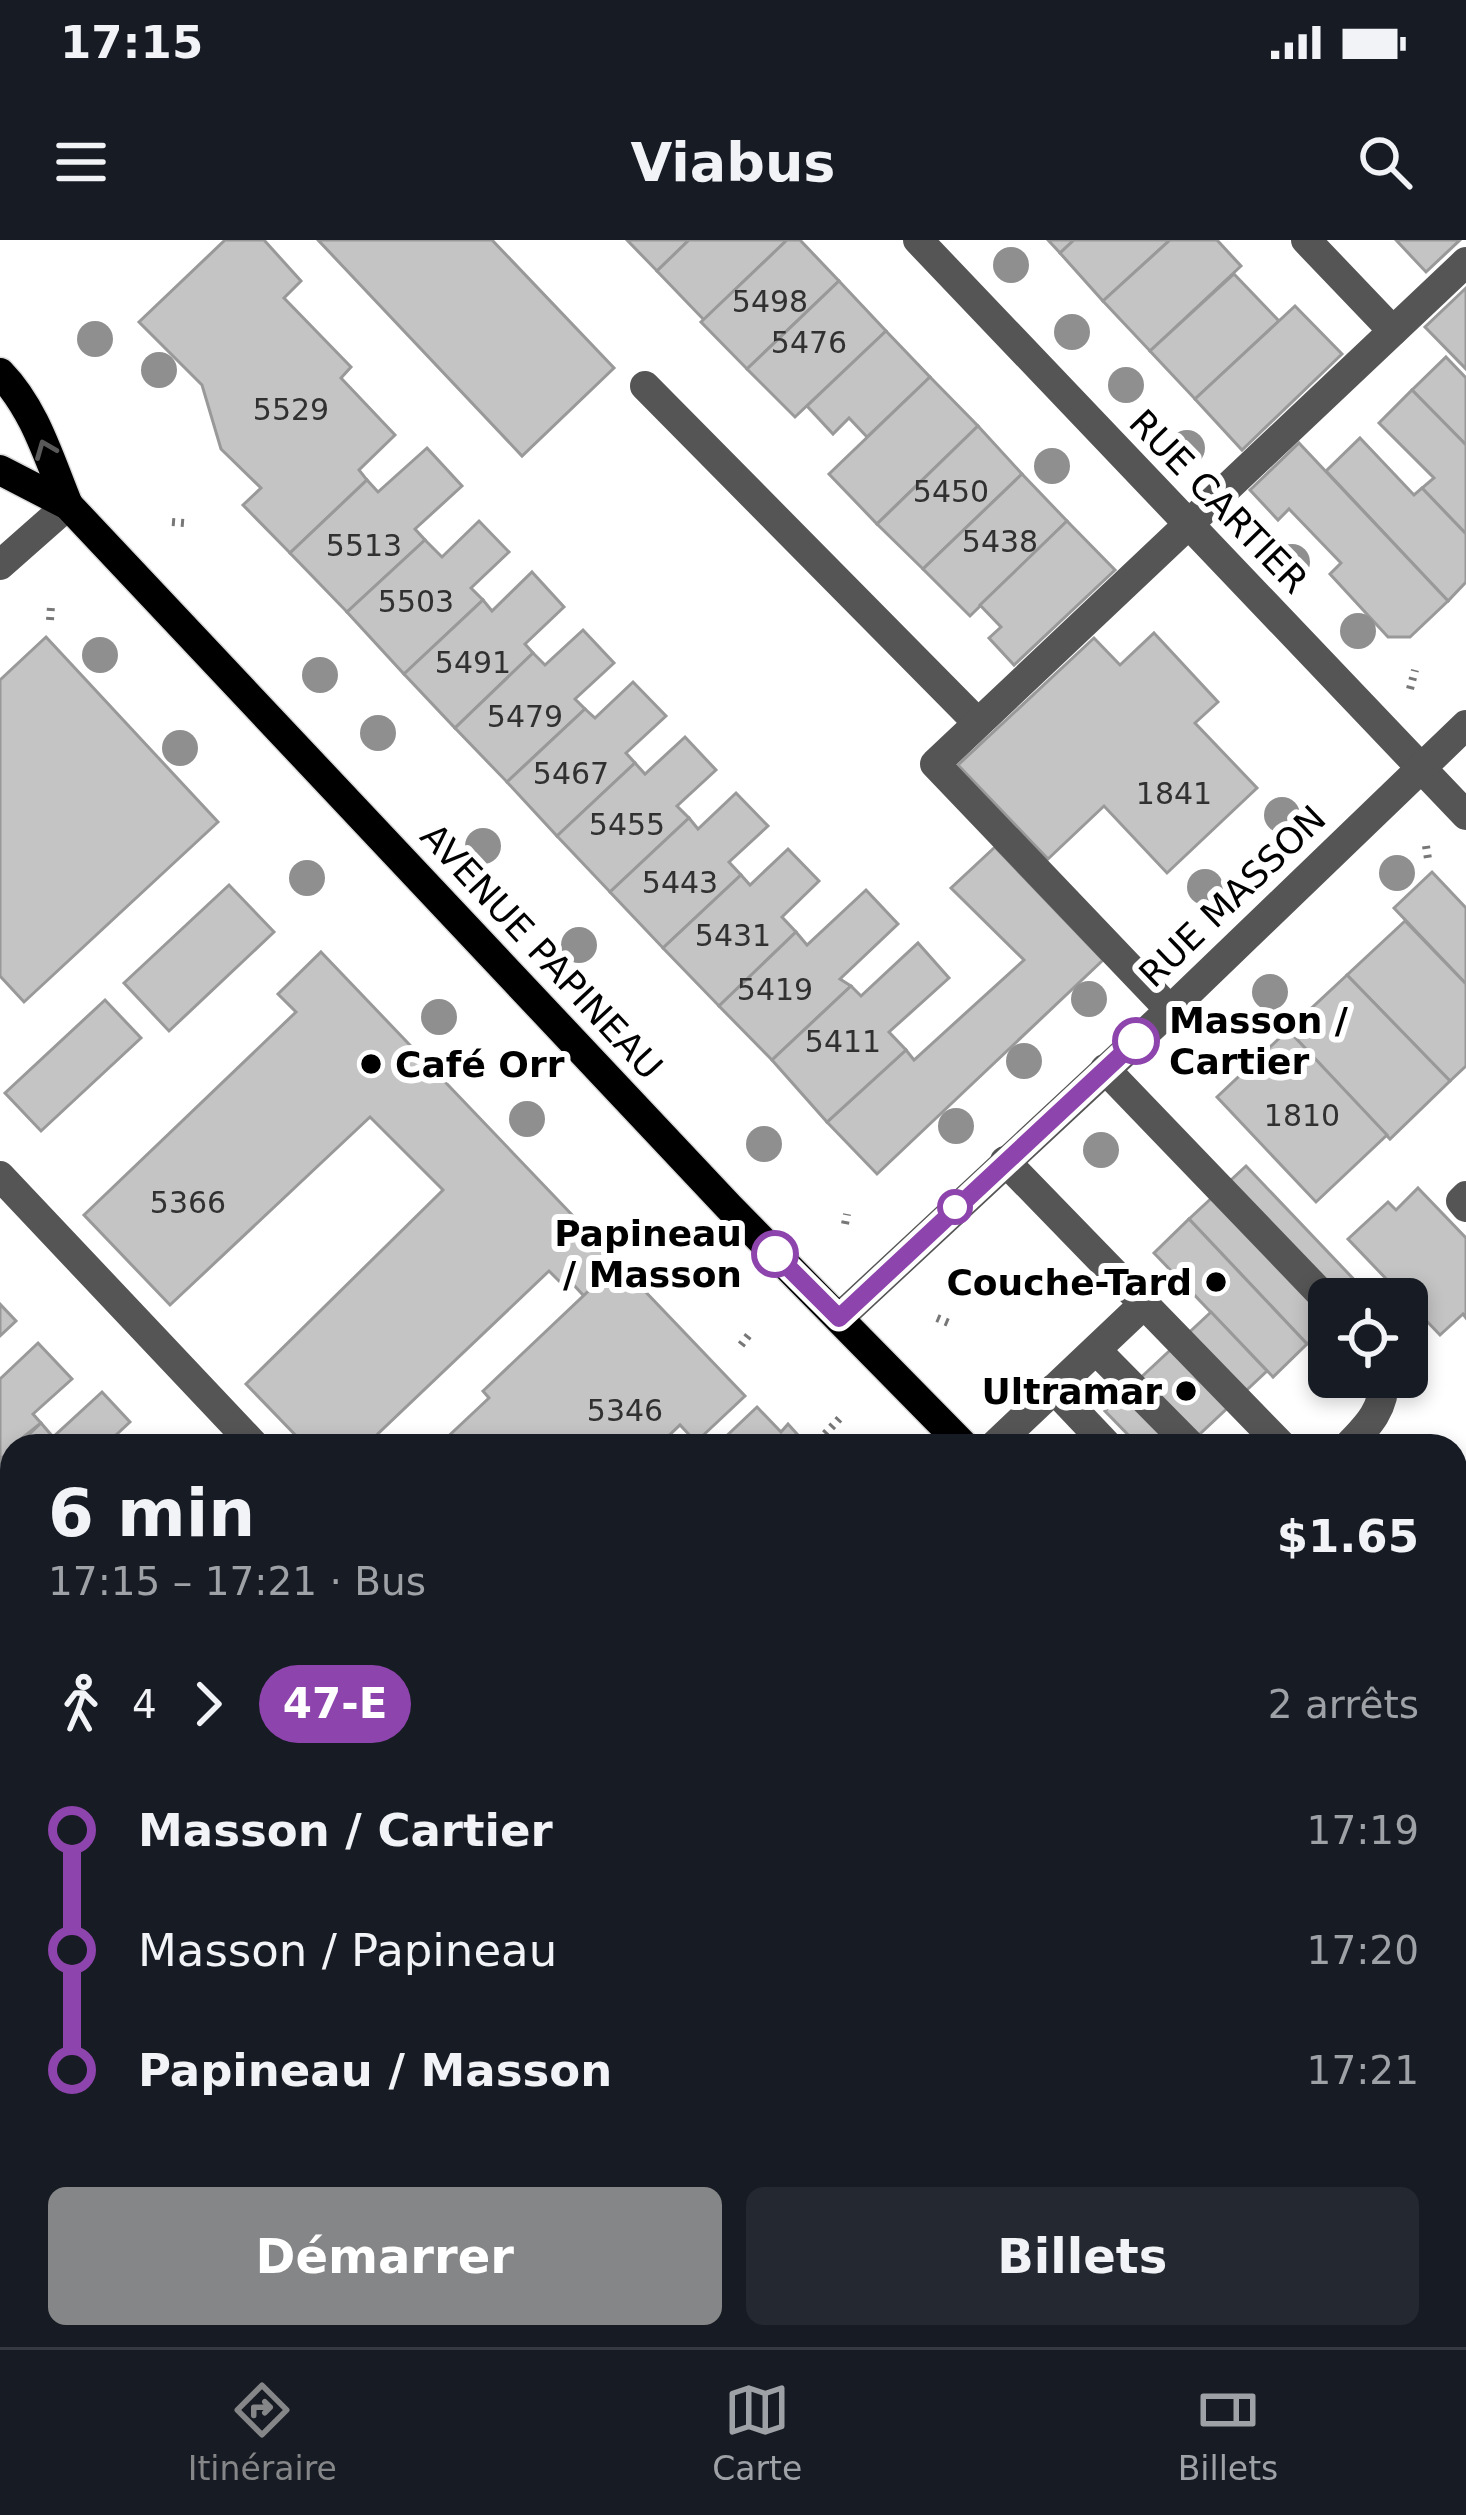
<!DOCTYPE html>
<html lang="fr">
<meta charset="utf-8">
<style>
body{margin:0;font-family:"DejaVu Sans",sans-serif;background:#242831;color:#f1f3f6;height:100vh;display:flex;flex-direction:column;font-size:45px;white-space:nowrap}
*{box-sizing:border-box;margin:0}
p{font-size:39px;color:#9ea1a6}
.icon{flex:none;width:66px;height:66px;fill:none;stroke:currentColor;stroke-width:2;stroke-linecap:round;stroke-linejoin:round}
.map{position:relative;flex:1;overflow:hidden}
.panel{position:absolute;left:0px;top:1194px;width:1467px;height:915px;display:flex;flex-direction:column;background:#171b24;border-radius:36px 36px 0 0;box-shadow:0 6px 18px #0003}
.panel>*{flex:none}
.badge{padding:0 24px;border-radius:39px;font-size:42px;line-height:78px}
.buttons{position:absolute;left:1308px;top:1038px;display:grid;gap:24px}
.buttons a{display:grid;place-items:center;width:120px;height:120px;border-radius:18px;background:#171b24;box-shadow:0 6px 18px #0003;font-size:60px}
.map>.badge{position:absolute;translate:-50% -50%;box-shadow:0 0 0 6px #fff}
.legs{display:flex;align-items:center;gap:18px;height:132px;padding:0 48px;font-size:39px}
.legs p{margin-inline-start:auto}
.headline{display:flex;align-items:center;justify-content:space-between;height:204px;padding:0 48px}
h1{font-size:66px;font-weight:600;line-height:90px}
.cta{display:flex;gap:24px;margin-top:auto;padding:24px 48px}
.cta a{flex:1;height:138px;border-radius:18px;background:#858687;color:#fff;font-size:48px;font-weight:600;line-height:138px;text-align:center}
.cta a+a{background:#242831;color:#f1f3f6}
ul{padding:0 48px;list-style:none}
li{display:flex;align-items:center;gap:42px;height:120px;font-size:45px}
li i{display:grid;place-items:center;width:18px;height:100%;margin:0 15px;background:currentColor}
li i::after{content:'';width:30px;height:30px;margin:-15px;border:9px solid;border-radius:50%;background:#171b24}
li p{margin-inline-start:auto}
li:first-child i{background:linear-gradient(#0000 50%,currentColor 0)}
li:last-child i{background:linear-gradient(currentColor 50%,#0000 0)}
.status{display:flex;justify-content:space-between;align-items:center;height:84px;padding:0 60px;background:#171b24;direction:ltr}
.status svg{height:33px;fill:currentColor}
header{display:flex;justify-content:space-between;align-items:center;height:156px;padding:0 48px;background:#171b24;font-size:54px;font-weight:600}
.tabs{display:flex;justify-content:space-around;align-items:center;height:168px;border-top:3px solid #363941;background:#171b24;font-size:33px;color:#9ea1a6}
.tabs a{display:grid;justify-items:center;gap:6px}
.tabs .on{color:#858687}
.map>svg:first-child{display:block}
</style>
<div class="status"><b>17:15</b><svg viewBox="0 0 49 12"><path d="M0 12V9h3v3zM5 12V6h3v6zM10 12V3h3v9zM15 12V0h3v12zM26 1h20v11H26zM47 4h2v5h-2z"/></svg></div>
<header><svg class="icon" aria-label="menu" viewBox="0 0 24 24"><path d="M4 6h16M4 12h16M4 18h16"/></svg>Viabus<svg class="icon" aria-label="search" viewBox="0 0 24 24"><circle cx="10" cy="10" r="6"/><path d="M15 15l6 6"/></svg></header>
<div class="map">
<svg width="1466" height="2107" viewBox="0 0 1466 2107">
<rect width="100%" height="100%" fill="#fff"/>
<g fill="#c4c4c4" stroke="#999" stroke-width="3">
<polygon points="225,0 264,0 301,41 284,58 351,127 341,138 395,195 359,230 367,240 290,313 243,265 261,248 221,209 202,145 139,82"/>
<polygon points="318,0 492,0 614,128 522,216"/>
<polygon points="627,0 689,0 657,31"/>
<polygon points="689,0 787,0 704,80 657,31"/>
<polygon points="787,0 800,0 839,41 747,129 701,82"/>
<polygon points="1048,0 1074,0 1060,13"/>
<polygon points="1074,0 1170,0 1103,61 1060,13"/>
<polygon points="1170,0 1217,0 1241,26 1150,111 1103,61"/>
<polygon points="1396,0 1460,0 1426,32"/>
<polygon points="1234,34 1279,81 1195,159 1150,111"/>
<polygon points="839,41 886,91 795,177 747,129"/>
<polygon points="1466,48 1466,129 1425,87"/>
<polygon points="1295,66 1342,114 1242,210 1195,159"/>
<polygon points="886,91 930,137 867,197 849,178 833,194 807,166"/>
<polygon points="1446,117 1466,138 1466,205 1412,150"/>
<polygon points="930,137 978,186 877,284 829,234"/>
<polygon points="1412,150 1466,205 1466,294 1422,248 1434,238 1379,183"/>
<polygon points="978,186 1022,234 923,329 877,284"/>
<polygon points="1360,198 1414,255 1422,248 1466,294 1466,342 1448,361 1326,231"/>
<polygon points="1299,203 1448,361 1410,397 1388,397 1330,334 1341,323 1289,269 1278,280 1250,250"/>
<polygon points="427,208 462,246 415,289 425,300 347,372 290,313 367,240 378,252"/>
<polygon points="1022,234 1067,281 970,376 923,329"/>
<polygon points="479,281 509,312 471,348 483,360 404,434 347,372 425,300 442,317"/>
<polygon points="1067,281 1115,330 1014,425 989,398 1001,387 980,365"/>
<polygon points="532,332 564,367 525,404 533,413 455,488 404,434 483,360 492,371"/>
<polygon points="583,390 614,423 575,459 585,469 507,542 455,488 533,413 545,425"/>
<polygon points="1154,393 1218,462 1195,483 1257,548 1167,633 1104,566 1048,619 958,525 1094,398 1120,425"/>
<polygon points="46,397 218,582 24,762 0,736 0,440"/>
<polygon points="633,442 666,476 626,513 635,523 557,596 507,542 585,469 595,478"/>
<polygon points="685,497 716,530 677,566 689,578 610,652 557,596 635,523 645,534"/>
<polygon points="736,553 768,586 729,622 741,635 663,708 610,652 689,578 698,589"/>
<polygon points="995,607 1103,720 877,934 827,882 906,810 914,820 1024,720 951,648"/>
<polygon points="788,609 819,641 782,677 796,692 719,766 663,708 741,635 750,645"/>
<polygon points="1432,632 1466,668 1466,744 1394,668"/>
<polygon points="229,645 274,692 169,791 124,743"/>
<polygon points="866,650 898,684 840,739 851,746 772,820 719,766 796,692 807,705"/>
<polygon points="1405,681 1466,744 1466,826 1450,841 1347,735"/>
<polygon points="918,703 949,738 889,792 906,810 827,882 772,820 851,746 861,756"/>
<polygon points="321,712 618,1023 584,1056 570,1041 564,1046 549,1031 365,1206 306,1206 246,1144 443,950 370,877 170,1065 84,975 296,772 278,754"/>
<polygon points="1347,735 1450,841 1390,899 1288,790"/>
<polygon points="105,760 141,798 41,891 5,853"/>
<polygon points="1288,790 1387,895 1316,962 1217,857"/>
<polygon points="1246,926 1364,1050 1355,1059 1329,1059 1329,1084 1307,1104 1189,979"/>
<polygon points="1418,948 1466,998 1466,1078 1463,1074 1440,1095 1348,999 1388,962 1396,970"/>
<polygon points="1189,979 1307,1104 1273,1137 1154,1013"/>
<polygon points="618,1023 745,1156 696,1202 680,1185 658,1206 438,1206 489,1158 483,1151"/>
<polygon points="0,1064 16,1081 0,1096"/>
<polygon points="1211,1072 1267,1131 1187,1206 1139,1206 1105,1171"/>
<polygon points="38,1103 72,1139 33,1174 41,1183 12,1206 0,1221 0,1139"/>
<polygon points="102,1152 130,1182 104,1206 17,1206 41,1183 53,1197"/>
<polygon points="757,1167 781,1192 788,1184 807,1205 716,1206"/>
<polygon points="12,1210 12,1308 0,1295 0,1221"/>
<polygon points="1458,1329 1466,1337 1466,1403 1455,1414"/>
<polygon points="1466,1403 1466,1556 1455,1545 1455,1414"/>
<polygon points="5,1599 12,1606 12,1700 0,1711 0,1604"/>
<polygon points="12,1700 12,1786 0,1797 0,1711"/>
<polygon points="12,1835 12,1894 9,1897 0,1887 0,1846"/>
<polygon points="12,1920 12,1967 0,1955 0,1931"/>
<polygon points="1466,1938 1466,2107 1288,2107 1299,2097 1455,2097 1455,1948"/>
<polygon points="217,2097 267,2097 257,2107 226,2107"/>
<polygon points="289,2097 388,2097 377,2107 294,2107 287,2099"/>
<polygon points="388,2097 473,2097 478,2103 474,2107 377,2107"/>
<polygon points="758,2097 786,2097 775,2107 768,2107"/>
<polygon points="786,2097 900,2097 889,2107 775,2107"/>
<polygon points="900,2097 910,2105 918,2097 986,2097 976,2107 889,2107"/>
</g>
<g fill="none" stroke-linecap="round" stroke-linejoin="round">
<defs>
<g id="major">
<path d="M0,133c35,36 49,86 68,132"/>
<polyline points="0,230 68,265 729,967 964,1206"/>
<polyline points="1455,1727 1466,1739"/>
</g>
</defs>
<use href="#major" stroke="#dbdbdb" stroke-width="33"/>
<g stroke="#777" stroke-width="8" stroke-dasharray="3 6" stroke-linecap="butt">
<polyline points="172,282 185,283"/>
<polyline points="50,380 51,366"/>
<polyline points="1410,449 1415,430"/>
<polyline points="1426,606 1428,619"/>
<polyline points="845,984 847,974"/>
<polyline points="937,1078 951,1084"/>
<polyline points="741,1105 752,1091"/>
<polyline points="825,1194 840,1178"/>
</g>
<g stroke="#555" stroke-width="30">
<polyline points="918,0 1466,575"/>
<polyline points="1306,0 1393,91"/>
<polyline points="645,146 977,482"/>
<polyline points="0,325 68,265"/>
<polyline points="1170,770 935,524 1466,22"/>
<polyline points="1105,829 1329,1062"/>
<polyline points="1005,921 1282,1206"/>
<polyline points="0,936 255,1206"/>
<polyline points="1466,956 1461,961 1466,967"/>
<polyline points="839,1078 1170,770 1466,485"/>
<polyline points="1096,1110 1191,1206"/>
<polyline points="1054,1149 1108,1206"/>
<polyline points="994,1206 1144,1064"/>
<path d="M1348,1206c21,-21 37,-38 36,-69"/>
<polyline points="0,1419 12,1432"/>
<polyline points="0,2002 12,2015"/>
<polyline points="90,2097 99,2107"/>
<polyline points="637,2097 646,2107"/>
<polyline points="1096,2097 1105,2107"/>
</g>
<use href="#major" stroke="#000" stroke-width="30"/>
</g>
<g fill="#8f8f8f">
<circle cx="1011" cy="25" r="18"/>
<circle cx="1072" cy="92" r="18"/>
<circle cx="95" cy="99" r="18"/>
<circle cx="159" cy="130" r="18"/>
<circle cx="1126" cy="145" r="18"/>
<circle cx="1187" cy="208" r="18"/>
<circle cx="1052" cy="226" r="18"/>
<circle cx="1292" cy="322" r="18"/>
<circle cx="1358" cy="391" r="18"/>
<circle cx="100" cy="415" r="18"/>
<circle cx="320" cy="435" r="18"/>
<circle cx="378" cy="493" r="18"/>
<circle cx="180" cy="508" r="18"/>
<circle cx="1282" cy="575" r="18"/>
<circle cx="483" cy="606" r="18"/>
<circle cx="1397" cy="633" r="18"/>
<circle cx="307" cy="638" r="18"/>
<circle cx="1205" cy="647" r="18"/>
<circle cx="579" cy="705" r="18"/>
<circle cx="1270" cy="752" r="18"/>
<circle cx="1089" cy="759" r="18"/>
<circle cx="439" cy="777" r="18"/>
<circle cx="1024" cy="821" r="18"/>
<circle cx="527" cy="879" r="18"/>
<circle cx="956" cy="886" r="18"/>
<circle cx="764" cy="904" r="18"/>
<circle cx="1101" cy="910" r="18"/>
</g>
<defs><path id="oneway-chevron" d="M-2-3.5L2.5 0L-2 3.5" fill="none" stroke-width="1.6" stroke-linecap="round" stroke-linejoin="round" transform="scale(3)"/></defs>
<use stroke="#595959" href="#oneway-chevron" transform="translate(45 209) rotate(-112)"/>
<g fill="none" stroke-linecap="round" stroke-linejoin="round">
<defs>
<polyline id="line-1" points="775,1014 839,1078 1136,801"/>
</defs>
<use href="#line-1" stroke="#fff" stroke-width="27"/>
<use href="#line-1" stroke="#8e44ad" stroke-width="18"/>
</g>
<g fill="#fff" stroke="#8e44ad" stroke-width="6">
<circle cx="1136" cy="801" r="21"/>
<circle cx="955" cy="967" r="15"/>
<circle cx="775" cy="1014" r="21"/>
</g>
<g fill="#000" stroke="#fff" stroke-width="4.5">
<circle cx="371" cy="824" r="12"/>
<circle cx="1216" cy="1042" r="12"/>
<circle cx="1186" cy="1151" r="12"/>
</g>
<g text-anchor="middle" stroke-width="12" stroke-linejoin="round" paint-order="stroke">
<g font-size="30" fill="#313131">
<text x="770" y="72">5498</text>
<text x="809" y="113">5476</text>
<text x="291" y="180">5529</text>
<text x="951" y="262">5450</text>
<text x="1000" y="312">5438</text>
<text x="364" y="316">5513</text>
<text x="416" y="372">5503</text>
<text x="473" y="433">5491</text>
<text x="525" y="487">5479</text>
<text x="571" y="544">5467</text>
<text x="1174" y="564">1841</text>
<text x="627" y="595">5455</text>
<text x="680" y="653">5443</text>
<text x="733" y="706">5431</text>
<text x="775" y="760">5419</text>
<text x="843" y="812">5411</text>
<text x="1302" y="886">1810</text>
<text x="188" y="973">5366</text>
<text x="625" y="1181">5346</text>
</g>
<g font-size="36" fill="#000" stroke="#fff">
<text transform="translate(1219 261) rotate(46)" y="13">RUE CARTIER</text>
<text transform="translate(1232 656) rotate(-44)" y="13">RUE MASSON</text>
<text transform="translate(542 711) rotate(47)" y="13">AVENUE PAPINEAU</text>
</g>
<g font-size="36" font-weight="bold" fill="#000" stroke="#fff" text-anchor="start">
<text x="1169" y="793">Masson /<tspan x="1169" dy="41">Cartier</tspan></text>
<text x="742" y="1006" text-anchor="end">Papineau<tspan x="742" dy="41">/ Masson</tspan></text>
</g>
<g font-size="36" font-weight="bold" fill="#000" stroke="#fff" text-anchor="end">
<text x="395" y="837" text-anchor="start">Café Orr</text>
<text x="1192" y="1055">Couche-Tard</text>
<text x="1162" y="1164">Ultramar</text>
</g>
</g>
</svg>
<div class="buttons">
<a><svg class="icon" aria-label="locate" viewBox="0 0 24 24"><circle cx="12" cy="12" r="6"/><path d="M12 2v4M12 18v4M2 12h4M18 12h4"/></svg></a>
</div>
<section class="panel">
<div class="headline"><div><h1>6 min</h1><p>17:15 – 17:21 · Bus</p></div><b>$1.65</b></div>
<div class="legs"><svg class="icon" aria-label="walk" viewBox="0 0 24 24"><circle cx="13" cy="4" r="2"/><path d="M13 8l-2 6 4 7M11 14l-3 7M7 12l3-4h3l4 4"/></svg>4<svg class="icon" aria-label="forward" viewBox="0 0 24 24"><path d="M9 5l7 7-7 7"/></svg><b class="badge" style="background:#8e44ad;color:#fff">47-E</b><p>2 arrêts</p></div>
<ul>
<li><i style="color:#8e44ad"></i><b>Masson / Cartier</b><p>17:19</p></li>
<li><i style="color:#8e44ad"></i><span>Masson / Papineau</span><p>17:20</p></li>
<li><i style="color:#8e44ad"></i><b>Papineau / Masson</b><p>17:21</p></li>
</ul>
<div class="cta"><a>Démarrer</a><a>Billets</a></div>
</section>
</div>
<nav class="tabs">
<a class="on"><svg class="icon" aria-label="directions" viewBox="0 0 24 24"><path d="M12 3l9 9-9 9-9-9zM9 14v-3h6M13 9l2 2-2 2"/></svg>Itinéraire</a>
<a><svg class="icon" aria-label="map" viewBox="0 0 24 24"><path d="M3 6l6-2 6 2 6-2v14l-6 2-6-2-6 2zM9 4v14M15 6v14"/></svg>Carte</a>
<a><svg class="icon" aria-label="tickets" viewBox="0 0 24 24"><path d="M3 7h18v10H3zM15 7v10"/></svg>Billets</a>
</nav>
